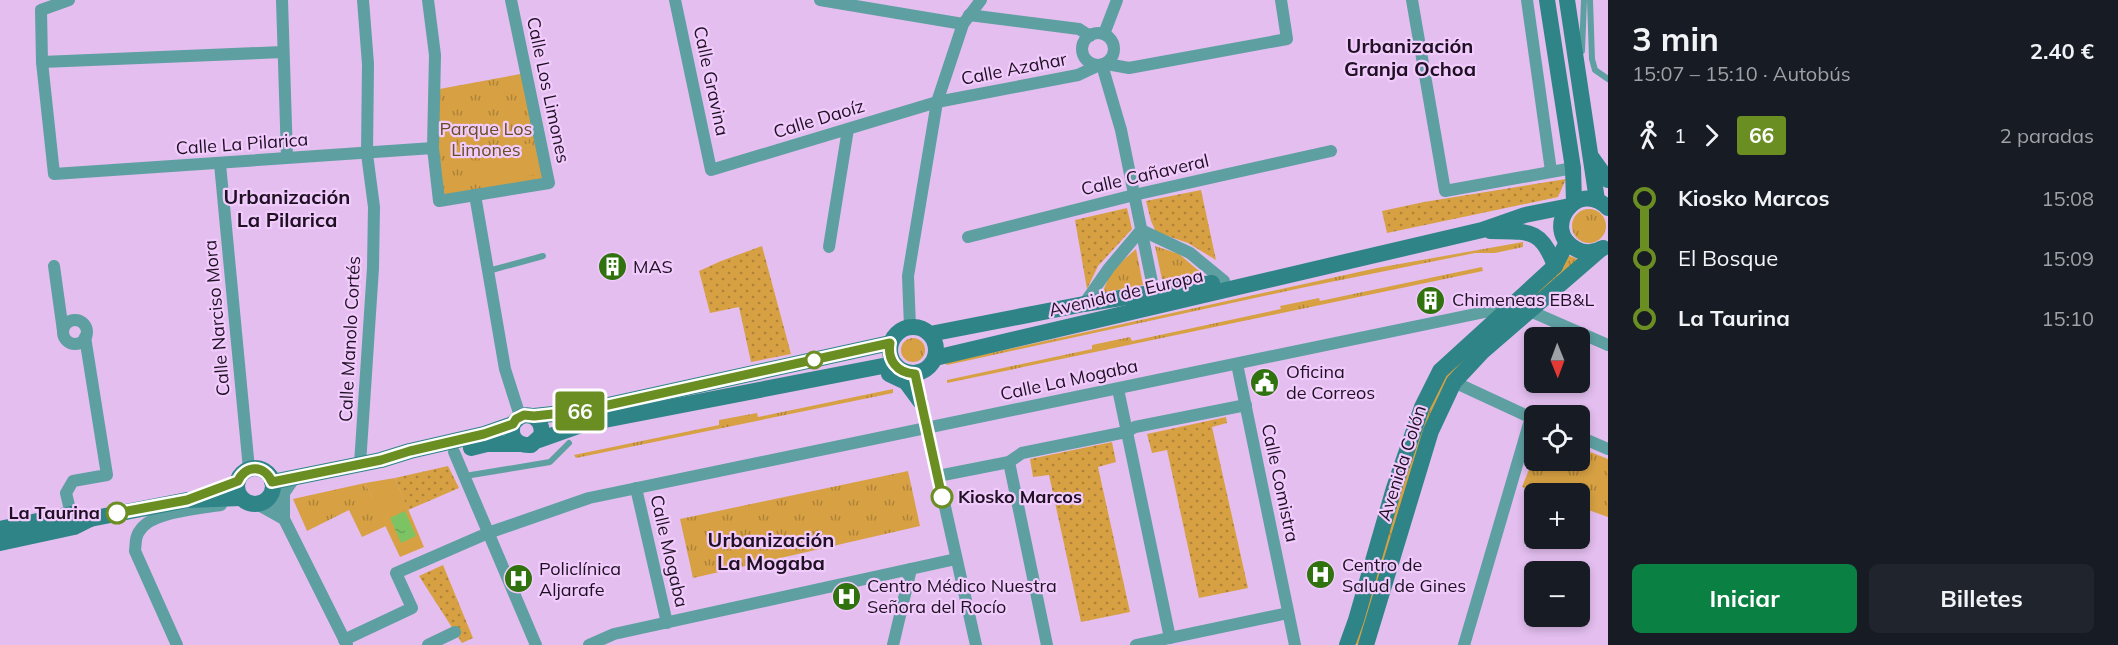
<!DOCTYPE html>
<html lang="es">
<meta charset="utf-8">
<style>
body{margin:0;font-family:Mulish,sans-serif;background:#20242c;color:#f1f3f6;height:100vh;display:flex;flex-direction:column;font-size:22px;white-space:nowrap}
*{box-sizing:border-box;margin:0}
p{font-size:20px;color:#9ea1a6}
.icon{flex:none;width:33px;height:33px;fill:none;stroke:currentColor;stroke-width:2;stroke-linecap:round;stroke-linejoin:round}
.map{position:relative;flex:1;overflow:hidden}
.panel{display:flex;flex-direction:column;background:#171b24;width:510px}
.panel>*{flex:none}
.badge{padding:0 12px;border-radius:4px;font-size:21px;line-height:39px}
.needle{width:39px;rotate:179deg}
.tools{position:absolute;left:1524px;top:327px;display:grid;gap:12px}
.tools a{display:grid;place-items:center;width:66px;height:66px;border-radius:9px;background:#171b24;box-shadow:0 3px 9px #0003;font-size:30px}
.map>.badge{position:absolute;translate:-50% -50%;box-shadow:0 0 0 3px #fff}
.legs{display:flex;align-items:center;gap:9px;height:66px;padding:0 24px;font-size:20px}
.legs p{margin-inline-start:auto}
.overview{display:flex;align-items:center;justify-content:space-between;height:102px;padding:0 24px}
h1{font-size:33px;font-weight:700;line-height:45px}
.action{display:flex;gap:12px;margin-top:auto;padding:12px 24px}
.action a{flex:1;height:69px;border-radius:9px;background:#0b8043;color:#fff;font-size:24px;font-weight:700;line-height:69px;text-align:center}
.action a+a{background:#20242c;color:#f1f3f6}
ul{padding:0 24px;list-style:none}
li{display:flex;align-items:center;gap:21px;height:60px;font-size:22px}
li i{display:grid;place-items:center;width:9px;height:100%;margin:0 8px;background:currentColor}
li i::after{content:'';width:15px;height:15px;margin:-8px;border:4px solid;border-radius:50%;background:#171b24}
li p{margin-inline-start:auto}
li:first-child i{background:linear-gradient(#0000 50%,currentColor 0)}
li:last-child i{background:linear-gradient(currentColor 50%,#0000 0)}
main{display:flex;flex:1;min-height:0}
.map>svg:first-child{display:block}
</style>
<main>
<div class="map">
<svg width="1608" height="645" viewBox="0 0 1608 645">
<defs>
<pattern id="grass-tufts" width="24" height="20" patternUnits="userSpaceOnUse" patternTransform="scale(1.5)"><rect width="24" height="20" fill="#d7a143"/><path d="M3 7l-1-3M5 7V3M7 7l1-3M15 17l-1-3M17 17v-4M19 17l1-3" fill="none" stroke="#ae8238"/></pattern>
<pattern id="garden-dots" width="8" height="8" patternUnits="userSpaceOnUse" patternTransform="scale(1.5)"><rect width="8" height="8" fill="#d7a143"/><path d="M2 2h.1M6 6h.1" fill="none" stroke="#ae8238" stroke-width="1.8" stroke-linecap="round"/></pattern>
<pattern id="water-ripples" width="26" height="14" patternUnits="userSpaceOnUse" patternTransform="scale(1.5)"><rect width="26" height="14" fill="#7cc364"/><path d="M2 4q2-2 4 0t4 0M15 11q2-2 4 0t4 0" fill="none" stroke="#6ba656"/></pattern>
</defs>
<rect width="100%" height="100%" fill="#e3beef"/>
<g fill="url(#grass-tufts)">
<polygon points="526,73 549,183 439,201 434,90"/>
<circle cx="1589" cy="226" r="17"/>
<polygon points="1523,242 1523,247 1495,253 1475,253 1301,288 947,365 945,363 1377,268"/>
<polygon points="1155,246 1179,254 1206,277 1163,284"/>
<polygon points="1136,249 1143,285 1102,293 1112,270"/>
<polygon points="1567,255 1580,260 1448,378 1439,395 1423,434 1358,645 1355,643 1415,446 1444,374"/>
<polygon points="1482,267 1483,271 947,383 947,380 1092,349 1092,345 1130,337 1132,341 1281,309 1280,306 1319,298 1320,301"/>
<circle cx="913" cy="350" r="12"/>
<polygon points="893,389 893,393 576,458 574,455 719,425 719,420 757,413 758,417"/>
<polygon points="1580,448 1608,459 1608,517 1580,507 1580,494 1542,493 1522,487 1534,457 1534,460 1580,460"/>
<polygon points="908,471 920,526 693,578 680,519"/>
<polygon points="365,483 386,526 362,537 349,510 307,531 293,499"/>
</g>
<g fill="url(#garden-dots)">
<polygon points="1566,179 1558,197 1387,233 1382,211 1424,202"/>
<polygon points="1201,190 1216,260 1188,243 1156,232 1151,221 1146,201"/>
<polygon points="1127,208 1132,229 1098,266 1087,289 1075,220"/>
<polygon points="762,246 791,354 751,362 739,307 710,313 699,271 721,261"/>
<polygon points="1226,417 1227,423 1212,427 1248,588 1199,598 1167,450 1152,453 1147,434"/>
<polygon points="1112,442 1116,462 1098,467 1130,612 1081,622 1049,475 1033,477 1030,459"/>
<polygon points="448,466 459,488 408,510 395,478"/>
<polygon points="443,565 473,638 462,643 419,576"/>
</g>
<g fill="#d7a143">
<polygon points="532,143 537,174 485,184 479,152"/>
<polygon points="395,478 424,547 400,557 365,483"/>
</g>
<polygon fill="url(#water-ripples)" points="405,511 416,536 401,543 390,518"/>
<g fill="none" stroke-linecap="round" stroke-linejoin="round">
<g stroke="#5e9fa1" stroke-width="6">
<polyline points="1590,0 1592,59 1595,70 1608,79"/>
<polyline points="1582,51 1584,0"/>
<polyline points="488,271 543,256"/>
<polyline points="465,476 550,462 569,443"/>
</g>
<g stroke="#5e9fa1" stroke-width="12">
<polyline points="69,0 41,10 42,62 54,174 433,148"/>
<polyline points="282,0 287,157"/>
<polyline points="428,0 435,55 433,148 439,201 549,183 511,0"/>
<polyline points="675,0 711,170 937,102 1078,75 1097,66"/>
<polyline points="820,0 963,24"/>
<polyline points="1412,0 1445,191 1573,168"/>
<polyline points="1527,0 1551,171"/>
<polyline points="969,15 1079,29 1090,36"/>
<circle cx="1098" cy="49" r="16"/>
<polyline points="1104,34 1117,0"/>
<polyline points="42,62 283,52"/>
<polyline points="1107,64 1129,68 1287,39 1281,0"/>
<polyline points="1102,65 1121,130 1154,292"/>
<polyline points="220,164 249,469"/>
<polyline points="475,195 505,369 520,416"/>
<polyline points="968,237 1134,195 1331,151"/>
<polyline points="829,247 848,129"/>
<polyline points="54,266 63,331"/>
<polyline points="1084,304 1109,268 1141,230 1190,253 1224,281"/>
<polyline points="1530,311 1608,345"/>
<circle cx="75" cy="332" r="12"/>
<polyline points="910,327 908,276 937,102 963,24 981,0"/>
<polyline points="1237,364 1295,645"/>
<polyline points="915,373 976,645"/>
<polyline points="1454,382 1534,419"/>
<polyline points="1118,389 1170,638"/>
<polyline points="1580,437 1608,449"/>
<polyline points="454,452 536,645"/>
<polyline points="1009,462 1047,645"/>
<polyline points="360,464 373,268 374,207 367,154 368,64 363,0"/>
<polyline points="938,476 1009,462 1022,453 1126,432 1135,427 1246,405"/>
<polyline points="636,488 667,623"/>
<polyline points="269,496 285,521 347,645"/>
<polyline points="257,504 282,518"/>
<polyline points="71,514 66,493 73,481 107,475 85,337"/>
<polyline points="284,518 284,493 295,477"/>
<polyline points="344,640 412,608 396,573 488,533 589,498 1509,307"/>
<path d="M177,645l-42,-94c1,-9 0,-15 6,-22 12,-17 60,-21 80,-24"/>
<polyline points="428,645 455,632"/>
<polyline points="589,645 614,634 956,559"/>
<polyline points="893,645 911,569"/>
<polyline points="1136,645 1288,613"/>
<polyline points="1464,645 1531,417"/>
</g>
<g stroke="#2e8486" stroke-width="16">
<polyline points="1547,0 1573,168 1574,202"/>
<polyline points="1567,0 1597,200"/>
<polyline points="1592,158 1608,180"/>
<path d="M1490,231c37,1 51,-4 65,35"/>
<path d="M1603,248c-9,5 -18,6 -27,1 -36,-19 1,-72 32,-41"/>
<circle cx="913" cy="350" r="23"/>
<polyline points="930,334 1084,304 1212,283"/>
<polyline points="935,358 1482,230 1525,215 1570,206"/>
<polyline points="889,374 906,382 920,401"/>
<polyline points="534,416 581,411 890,343"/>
<polyline points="539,440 584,424 893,364"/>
<polyline points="471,448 487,444 520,444"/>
<circle cx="255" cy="486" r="18"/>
<path d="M272,482l109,-22 29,-9 74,-17 29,-10c11,-17 32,-7 28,12l-10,9c-14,1 -22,-8 -18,-21"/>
<polyline points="0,529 71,514 90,519"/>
<polyline points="0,543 74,527 90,519 187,500 241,498"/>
<polyline points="1347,645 1356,620 1394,488 1422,407 1440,371 1555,266 1567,242"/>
<polyline points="1366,645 1431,431 1454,382 1482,352 1601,249"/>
</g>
</g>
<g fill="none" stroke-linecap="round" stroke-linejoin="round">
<defs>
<path id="line-1" d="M117,513l70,-13 51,-19c8,-17 27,-16 34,1l109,-22 29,-9 74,-17 29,-10 3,-5 8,-4 10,1 47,-5 309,-68c-3,17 7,30 25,31l27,123"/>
</defs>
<use href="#line-1" stroke="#fff" stroke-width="14"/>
<use href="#line-1" stroke="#6b8e23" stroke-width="9"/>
</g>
<defs>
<symbol id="building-disc" viewBox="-11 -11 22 22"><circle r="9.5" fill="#2f720e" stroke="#f1cbfc"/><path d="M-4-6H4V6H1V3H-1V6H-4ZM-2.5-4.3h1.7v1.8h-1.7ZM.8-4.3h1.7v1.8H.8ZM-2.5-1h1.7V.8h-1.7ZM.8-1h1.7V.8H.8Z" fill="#fff"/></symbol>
<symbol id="civic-disc" viewBox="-11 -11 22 22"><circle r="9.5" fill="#2f720e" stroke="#f1cbfc"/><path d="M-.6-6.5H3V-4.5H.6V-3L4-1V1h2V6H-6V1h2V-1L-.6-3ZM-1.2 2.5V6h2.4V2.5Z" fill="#fff"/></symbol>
<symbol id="hospital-disc" viewBox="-11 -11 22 22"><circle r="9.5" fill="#2f720e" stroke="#f1cbfc"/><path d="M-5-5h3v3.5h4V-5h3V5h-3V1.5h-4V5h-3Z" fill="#fff"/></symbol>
</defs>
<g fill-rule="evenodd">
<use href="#building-disc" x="596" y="250" width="33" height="33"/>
<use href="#building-disc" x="1414" y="284" width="33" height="33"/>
<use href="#civic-disc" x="1248" y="366" width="33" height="33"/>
<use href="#hospital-disc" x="1304" y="558" width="33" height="33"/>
<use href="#hospital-disc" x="502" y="562" width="33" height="33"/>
<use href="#hospital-disc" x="830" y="580" width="33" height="33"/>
</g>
<g fill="#fff" stroke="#6b8e23" stroke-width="3">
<circle cx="814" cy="360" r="8"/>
<circle cx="942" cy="497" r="10"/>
<circle cx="117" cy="513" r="10"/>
</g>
<g text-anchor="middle" stroke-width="4.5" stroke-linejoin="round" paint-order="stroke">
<g font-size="18" fill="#1f1123" stroke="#f1cbfc">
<text transform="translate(1014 69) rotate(-11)" y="6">Calle Azahar</text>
<text transform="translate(711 81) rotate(78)" y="6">Calle Gravina</text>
<text transform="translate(548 90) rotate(78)" y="6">Calle Los Limones</text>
<text transform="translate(819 119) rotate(-17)" y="6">Calle Daoíz</text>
<text transform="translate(242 144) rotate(-4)" y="6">Calle La Pilarica</text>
<text transform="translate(1145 175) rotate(-13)" y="6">Calle Cañaveral</text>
<text transform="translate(1126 293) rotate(-13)" y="6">Avenida de Europa</text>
<text transform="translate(217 318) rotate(-95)" y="6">Calle Narciso Mora</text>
<text transform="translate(350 339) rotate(-87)" y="6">Calle Manolo Cortés</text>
<text transform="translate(1069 380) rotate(-12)" y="6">Calle La Mogaba</text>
<text transform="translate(1402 463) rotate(-72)" y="6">Avenida Colón</text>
<text transform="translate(1280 483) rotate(78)" y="6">Calle Comistra</text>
<text transform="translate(669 551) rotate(77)" y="6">Calle Mogaba</text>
</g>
<g font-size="18" fill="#6a4f22" stroke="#f1cbfc">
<text x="486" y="135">Parque Los<tspan x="486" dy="21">Limones</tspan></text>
</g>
<g font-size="18" fill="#1f1123" stroke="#f1cbfc" text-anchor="start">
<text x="633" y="273">MAS</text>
<text x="1452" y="306">Chimeneas EB&amp;L</text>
<text x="1286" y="378">Oficina<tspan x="1286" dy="21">de Correos</tspan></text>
<text x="1342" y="571">Centro de<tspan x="1342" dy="21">Salud de Gines</tspan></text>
<text x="539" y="575">Policlínica<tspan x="539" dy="21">Aljarafe</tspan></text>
<text x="867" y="592">Centro Médico Nuestra<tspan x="867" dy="21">Señora del Rocío</tspan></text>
</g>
<g font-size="18" font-weight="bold" fill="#1f1123" stroke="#f1cbfc" text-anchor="start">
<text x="958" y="503">Kiosko Marcos</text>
<text x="100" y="519" text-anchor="end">La Taurina</text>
</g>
<g font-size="20" font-weight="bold" fill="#1f1123" stroke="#f1cbfc">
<text x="1410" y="53">Urbanización<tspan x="1410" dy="23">Granja Ochoa</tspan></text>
<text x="287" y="204">Urbanización<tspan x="287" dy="23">La Pilarica</tspan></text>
<text x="771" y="547">Urbanización<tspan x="771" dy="23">La Mogaba</tspan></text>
</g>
</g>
</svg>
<div class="tools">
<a><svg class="needle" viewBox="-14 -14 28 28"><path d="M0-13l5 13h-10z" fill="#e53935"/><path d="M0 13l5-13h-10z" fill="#9ea1a6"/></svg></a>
<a><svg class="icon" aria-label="locate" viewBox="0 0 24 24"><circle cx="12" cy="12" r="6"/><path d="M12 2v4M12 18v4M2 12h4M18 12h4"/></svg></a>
<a>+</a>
<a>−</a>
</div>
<b class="badge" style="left:580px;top:411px;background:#6b8e23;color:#fff">66</b>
</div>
<section class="panel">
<div class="overview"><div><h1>3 min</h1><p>15:07 – 15:10 · Autobús</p></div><b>2.40 €</b></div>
<div class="legs"><svg class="icon" aria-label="walk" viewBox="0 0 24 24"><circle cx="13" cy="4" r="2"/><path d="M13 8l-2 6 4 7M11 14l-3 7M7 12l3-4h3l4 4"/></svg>1<svg class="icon" aria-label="forward" viewBox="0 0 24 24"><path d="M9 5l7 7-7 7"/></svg><b class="badge" style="background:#6b8e23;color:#fff">66</b><p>2 paradas</p></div>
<ul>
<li><i style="color:#6b8e23"></i><b>Kiosko Marcos</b><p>15:08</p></li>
<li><i style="color:#6b8e23"></i><span>El Bosque</span><p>15:09</p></li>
<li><i style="color:#6b8e23"></i><b>La Taurina</b><p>15:10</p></li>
</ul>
<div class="action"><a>Iniciar</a><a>Billetes</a></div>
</section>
</main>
